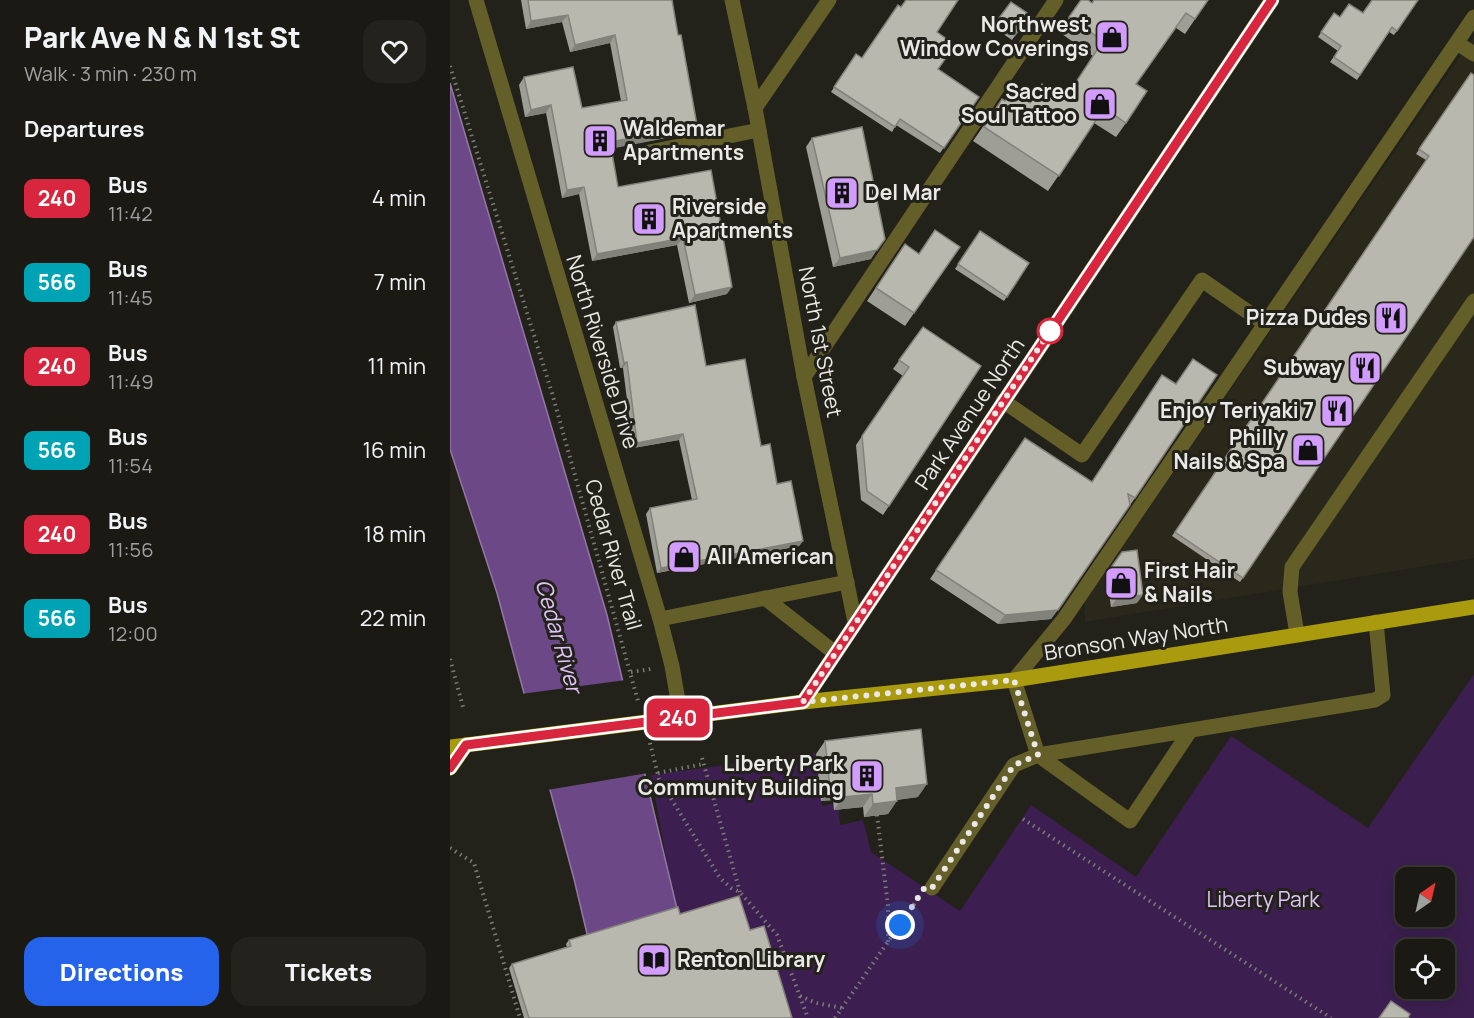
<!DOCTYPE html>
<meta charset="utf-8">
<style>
body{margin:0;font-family:Manrope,sans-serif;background:#23221d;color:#f1f3f6;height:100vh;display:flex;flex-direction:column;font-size:22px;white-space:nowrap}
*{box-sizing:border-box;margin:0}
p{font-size:20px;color:#9fa0a0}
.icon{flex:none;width:33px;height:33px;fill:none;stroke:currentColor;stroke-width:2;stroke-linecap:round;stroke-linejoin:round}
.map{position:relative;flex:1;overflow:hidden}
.sheet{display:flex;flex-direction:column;background:#1a1914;width:450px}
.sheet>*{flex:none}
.badge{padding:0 12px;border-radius:9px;font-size:21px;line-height:39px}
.needle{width:39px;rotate:34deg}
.fabs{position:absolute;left:945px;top:867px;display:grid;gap:12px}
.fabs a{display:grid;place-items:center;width:60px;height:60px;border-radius:12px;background:#1a1914;box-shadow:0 3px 15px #0003,0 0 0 2px #383834;font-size:30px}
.you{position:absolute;width:30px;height:30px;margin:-15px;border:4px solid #fff;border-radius:50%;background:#1a73e8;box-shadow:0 0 0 9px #1a73e833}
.map>.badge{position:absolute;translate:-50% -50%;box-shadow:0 0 0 3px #fff}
h2{padding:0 24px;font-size:22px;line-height:54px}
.round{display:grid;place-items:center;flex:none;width:63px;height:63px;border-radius:18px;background:#23221d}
.head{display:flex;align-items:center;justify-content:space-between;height:102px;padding:0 24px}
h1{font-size:28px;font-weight:800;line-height:45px}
.primary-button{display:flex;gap:12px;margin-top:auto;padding:12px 24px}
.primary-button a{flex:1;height:69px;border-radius:18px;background:#2563eb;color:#fff;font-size:24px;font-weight:800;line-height:69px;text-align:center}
.primary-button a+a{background:#23221d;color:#f1f3f6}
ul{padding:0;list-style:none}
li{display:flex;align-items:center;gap:18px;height:84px;padding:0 24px}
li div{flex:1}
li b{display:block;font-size:22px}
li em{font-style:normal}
li .badge{min-width:66px;font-weight:700;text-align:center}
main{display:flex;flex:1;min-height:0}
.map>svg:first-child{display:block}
</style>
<main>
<section class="sheet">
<div class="head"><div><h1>Park Ave N &amp; N 1st St</h1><p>Walk · 3 min · 230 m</p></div><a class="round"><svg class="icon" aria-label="heart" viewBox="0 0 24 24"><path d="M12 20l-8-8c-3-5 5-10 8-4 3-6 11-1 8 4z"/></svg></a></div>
<h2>Departures</h2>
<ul>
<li><span class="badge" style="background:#d7263d;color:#fff">240</span><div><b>Bus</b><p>11:42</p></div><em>4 min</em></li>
<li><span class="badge" style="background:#00a3b4;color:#fff">566</span><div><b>Bus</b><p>11:45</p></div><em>7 min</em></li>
<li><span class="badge" style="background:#d7263d;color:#fff">240</span><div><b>Bus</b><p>11:49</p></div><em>11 min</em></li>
<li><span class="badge" style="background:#00a3b4;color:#fff">566</span><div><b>Bus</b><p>11:54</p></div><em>16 min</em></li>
<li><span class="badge" style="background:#d7263d;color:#fff">240</span><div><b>Bus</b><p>11:56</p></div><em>18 min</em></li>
<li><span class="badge" style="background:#00a3b4;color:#fff">566</span><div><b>Bus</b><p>12:00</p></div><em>22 min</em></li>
</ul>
<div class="primary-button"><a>Directions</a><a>Tickets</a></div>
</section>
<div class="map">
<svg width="1024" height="1018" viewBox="0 0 1024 1018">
<rect width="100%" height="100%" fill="#22211a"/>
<polygon fill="#29281b" points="1024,36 1024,558 635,622 635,601"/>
<path fill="#3c1f50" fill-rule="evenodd" d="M1024,674v344h-686l-42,-84 -69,-16 -26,-143 165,-22 6,53 16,-3 2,22 23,-5 8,32 89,59 71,-106 105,72 95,-141 137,92zM956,878h38v38h-38zM956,950h38v38h-38z"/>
<polygon fill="#6c4887" stroke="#9278a3" stroke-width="1.5" points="0,83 157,615 253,1018 157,1018 124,879 47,593 0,449"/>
<polygon fill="#22211a" points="176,680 198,773 97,790 71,694"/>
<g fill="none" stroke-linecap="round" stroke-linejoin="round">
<g stroke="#7c7b75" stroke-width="4" stroke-dasharray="1.5 4.5" stroke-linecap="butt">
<polyline points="0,66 102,393 188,701"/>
<polyline points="0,659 13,707"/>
<polyline points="181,672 201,669"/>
<polyline points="200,743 209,779 270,878 281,888 290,892 327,935 358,1018"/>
<polyline points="252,758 290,892"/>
<polyline points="208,773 253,764"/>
<polyline points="427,815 438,906 438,943"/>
<polyline points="573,819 881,1018"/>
<polyline points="0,848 24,863 70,1018"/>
<polyline points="350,996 366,1003 392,1008"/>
<polyline points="385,1018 467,900"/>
</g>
<g stroke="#645e29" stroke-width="15">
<polyline points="26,0 210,619 222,666 231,718"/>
<polyline points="282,0 305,108 354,377 405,622"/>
<polyline points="1007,43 1024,54"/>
<polyline points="305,108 379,0"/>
<polyline points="199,152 309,130"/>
<polyline points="354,377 606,0"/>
<polyline points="553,401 632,455 752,280 814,323"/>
<polyline points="315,598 385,653"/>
<polyline points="210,619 397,582"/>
<polyline points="847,634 840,592 842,567 1024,301"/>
<polyline points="353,702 822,0"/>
<polyline points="740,731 680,821 588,755 925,700 933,695 926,622"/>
<polyline points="482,888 564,765 588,755 564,680 614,619 1024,17"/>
</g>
<g stroke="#a99b0d" stroke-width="15">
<polyline points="0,747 353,702 564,680 1024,607"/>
<polyline points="0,768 16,745"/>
</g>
</g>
<g fill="#9f9e96">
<polygon points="71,0 222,0 228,35 247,125 242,133 161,148 168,187 261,170 277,294 239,303 227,245 142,261 129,194 112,198 96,113 75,117 69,85 74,77 132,108 171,101 160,43 120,52 112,22 76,29"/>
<polygon points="631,0 642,3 758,0 735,34 726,28 686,84 676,123 666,137 644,123 598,191 523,141 552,99 555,101 579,103 592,84 615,99 643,56 609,32"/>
<polygon points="968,0 944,35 939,32 907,80 880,62 888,51 868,37 884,13 889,17 913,13"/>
<polygon points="580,15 562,40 543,27 546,22"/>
<polygon points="487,32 488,69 529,97 490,153 446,125 442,132 381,92 406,54 412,58"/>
<polygon points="1021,73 1024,237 790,582 722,536 976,160 966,154"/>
<polygon points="362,138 421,259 383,267 356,147"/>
<polygon points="530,231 579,263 554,301 505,269"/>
<polygon points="455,244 468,254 510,247 455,326 417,301"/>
<polygon points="166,322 256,366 311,446 353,541 349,546 207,573 196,514 200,508 242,500 229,440 183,448 173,368 170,368 163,327"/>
<polygon points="473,327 531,366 433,515 411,500 406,445 453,376 443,369"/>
<polygon points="706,385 685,498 601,619 548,624 480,579 575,438 642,482"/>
<polygon points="672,552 687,603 661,607 656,575"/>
<polygon points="375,741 468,797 447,800 438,814 414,817 413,807 384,810 383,800 371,801 366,754"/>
<polygon points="230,914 300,930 342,1018 74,1018 59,968 62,964 117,947 116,944 119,940"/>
</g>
<g fill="#82817a">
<polygon points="118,15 112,22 76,29 81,21"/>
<polygon points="165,35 160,43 120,52 125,45"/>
<polygon points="101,105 96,113 75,117 81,110"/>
<polygon points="247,125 242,133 155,150 160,142"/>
<polygon points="134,187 129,194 112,198 117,190"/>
<polygon points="233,238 227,245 142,261 147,254"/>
<polygon points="427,250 421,259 383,267 390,258"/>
<polygon points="282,287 277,294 239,303 245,295"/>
<polygon points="177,362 173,368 170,368 174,363"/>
<polygon points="233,434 229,440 183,448 187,443"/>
<polygon points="353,541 349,546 207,573 211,568"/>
<polygon points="693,595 687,603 661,607 667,598"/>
<polygon points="608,610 601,619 548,624 555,615"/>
<polygon points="477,784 468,797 437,801 446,788"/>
<polygon points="392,787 383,800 371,801 380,788"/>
<polygon points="422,794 413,807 384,810 393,797"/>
<polygon points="447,801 438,814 414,817 423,804"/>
</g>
<g fill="#b9b8af" stroke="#82817a" stroke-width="1.5">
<polygon points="78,0 222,0 228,35 231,35 247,125 160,142 168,187 261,170 282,287 245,295 233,238 147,254 134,187 117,190 101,105 81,110 74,77 123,67 132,108 177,100 165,35 125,45 118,15 81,21"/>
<polygon points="456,0 508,0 487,32 505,45 488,69 529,97 494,148 450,119 445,127 384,87 406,54 412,58 448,5 451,7"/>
<polygon points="631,0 638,0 642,3 644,0 758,0 745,19 736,13 686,84 697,91 676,123 654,108 609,176 534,127 552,99 555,101 562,91 580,103 592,84 615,99 653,41 619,17"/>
<polygon points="922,0 968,0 947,31 942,27 910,75 884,57 891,46 871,32 884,13 890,17 899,4 913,13"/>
<polygon points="561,2 580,15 565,35 546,22"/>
<polygon points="1021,73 1024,75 1024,237 793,578 725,532 979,156 969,149"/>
<polygon points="412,127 435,239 427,250 390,258 362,138"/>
<polygon points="485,230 510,247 464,313 426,288 455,244 469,254"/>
<polygon points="530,231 579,263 557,297 508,264"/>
<polygon points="245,305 256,366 295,359 311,446 320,444 327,484 341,481 353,541 211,568 200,508 247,499 233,434 187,443 177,362 174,363 166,322"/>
<polygon points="473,327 531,366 439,506 417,491 412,436 459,367 449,360"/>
<polygon points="743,359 767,375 685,498 678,494 680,505 608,610 555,615 486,570 575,438 642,482 712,375 726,384"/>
<polygon points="687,550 693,595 667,598 662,566 672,552"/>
<polygon points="471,729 477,784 446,788 447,801 423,804 422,794 393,797 392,787 380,788 375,741"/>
<polygon points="289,896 300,930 314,926 342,1018 79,1018 62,964 121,946 119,940 228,907 230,914"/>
<polygon points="941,1001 960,1014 958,1018 929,1018"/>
</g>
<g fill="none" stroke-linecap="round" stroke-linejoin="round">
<defs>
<polyline id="line" points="0,768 16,745 353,702 822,0"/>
</defs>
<use href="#line" stroke="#fff" stroke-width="14"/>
<use href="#line" stroke="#d7263d" stroke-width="9"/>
<polyline stroke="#eae9e5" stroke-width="6" stroke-dasharray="0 10.8" points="450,925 475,887 482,888 564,765 588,755 564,680 353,702 600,331"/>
</g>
<defs>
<symbol id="shop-square" viewBox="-11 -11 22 22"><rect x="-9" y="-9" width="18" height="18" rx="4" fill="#d29cfd" stroke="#22211a"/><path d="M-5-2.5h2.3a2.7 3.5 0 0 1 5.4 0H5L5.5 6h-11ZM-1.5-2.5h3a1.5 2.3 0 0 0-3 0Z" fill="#111"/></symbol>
<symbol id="building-square" viewBox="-11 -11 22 22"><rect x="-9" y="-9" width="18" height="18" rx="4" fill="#d29cfd" stroke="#22211a"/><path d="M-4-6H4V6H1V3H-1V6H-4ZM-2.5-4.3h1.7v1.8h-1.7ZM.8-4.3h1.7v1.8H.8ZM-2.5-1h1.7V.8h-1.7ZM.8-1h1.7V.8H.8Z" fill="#111"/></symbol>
<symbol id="restaurant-square" viewBox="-11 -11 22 22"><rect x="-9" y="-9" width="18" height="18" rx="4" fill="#d29cfd" stroke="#22211a"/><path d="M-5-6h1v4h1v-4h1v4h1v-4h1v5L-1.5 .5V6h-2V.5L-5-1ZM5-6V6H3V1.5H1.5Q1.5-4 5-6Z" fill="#111"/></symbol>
<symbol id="library-square" viewBox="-11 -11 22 22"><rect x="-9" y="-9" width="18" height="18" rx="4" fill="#d29cfd" stroke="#22211a"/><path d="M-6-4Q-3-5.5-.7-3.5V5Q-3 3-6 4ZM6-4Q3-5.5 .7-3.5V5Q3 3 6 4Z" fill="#111"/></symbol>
</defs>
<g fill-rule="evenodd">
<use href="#shop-square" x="643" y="18" width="38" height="38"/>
<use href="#shop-square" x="631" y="85" width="38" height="38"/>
<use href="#building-square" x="131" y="122" width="38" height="38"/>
<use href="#building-square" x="373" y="174" width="38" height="38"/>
<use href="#building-square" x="180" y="200" width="38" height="38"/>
<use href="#restaurant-square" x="922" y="299" width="38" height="38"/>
<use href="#restaurant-square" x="896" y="349" width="38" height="38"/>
<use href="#restaurant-square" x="868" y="392" width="38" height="38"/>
<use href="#shop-square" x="839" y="431" width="38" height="38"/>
<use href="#shop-square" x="215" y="538" width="38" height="38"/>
<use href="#shop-square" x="652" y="564" width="38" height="38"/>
<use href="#building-square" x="398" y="757" width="38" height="38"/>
<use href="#library-square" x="185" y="941" width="38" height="38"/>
</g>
<circle fill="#fff" stroke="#d7263d" stroke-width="3" cx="600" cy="331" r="12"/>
<g text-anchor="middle" stroke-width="6" stroke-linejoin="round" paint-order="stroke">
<g font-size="21" font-weight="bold" fill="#eae9e5" stroke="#22211a" text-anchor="end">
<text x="639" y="32">Northwest<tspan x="639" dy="24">Window Coverings</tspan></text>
<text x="627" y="99">Sacred<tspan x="627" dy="24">Soul Tattoo</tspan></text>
<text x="173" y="136" text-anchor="start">Waldemar<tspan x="173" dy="24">Apartments</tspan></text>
<text x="415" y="200" text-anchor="start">Del Mar</text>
<text x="222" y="214" text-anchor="start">Riverside<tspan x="222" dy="24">Apartments</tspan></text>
<text x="918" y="325">Pizza Dudes</text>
<text x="892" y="375">Subway</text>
<text x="864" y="418">Enjoy Teriyaki 7</text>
<text x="835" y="445">Philly<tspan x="835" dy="24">Nails &amp; Spa</tspan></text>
<text x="257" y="564" text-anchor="start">All American</text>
<text x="694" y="578" text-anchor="start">First Hair<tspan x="694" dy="24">&amp; Nails</tspan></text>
<text x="394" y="771">Liberty Park<tspan x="394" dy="24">Community Building</tspan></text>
<text x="227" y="967" text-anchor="start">Renton Library</text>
</g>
<g font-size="21" fill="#eae9e5" stroke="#22211a">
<text transform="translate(370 342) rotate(79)" y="7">North 1st Street</text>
<text transform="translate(152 352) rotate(73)" y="7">North Riverside Drive</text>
<text transform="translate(520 414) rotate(-56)" y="7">Park Avenue North</text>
<text transform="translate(163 555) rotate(74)" y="7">Cedar River Trail</text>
<text transform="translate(686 639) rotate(-9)" y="7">Bronson Way North</text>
</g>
<g font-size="21" fill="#e0c3fa" stroke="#22211a">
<text x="813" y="907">Liberty Park</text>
</g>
<g font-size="22" font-style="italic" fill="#e1c3fa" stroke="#22211a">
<text transform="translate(109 636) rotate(74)" y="8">Cedar River</text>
</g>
</g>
</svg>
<div class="fabs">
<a><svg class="needle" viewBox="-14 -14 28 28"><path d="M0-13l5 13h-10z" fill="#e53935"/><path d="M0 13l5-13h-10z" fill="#9fa0a0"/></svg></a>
<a><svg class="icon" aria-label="locate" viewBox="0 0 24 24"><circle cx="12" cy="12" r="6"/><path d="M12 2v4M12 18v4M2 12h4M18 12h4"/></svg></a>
</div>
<div class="you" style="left:450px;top:925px"></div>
<b class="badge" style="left:228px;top:718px;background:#d7263d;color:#fff">240</b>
</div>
</main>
